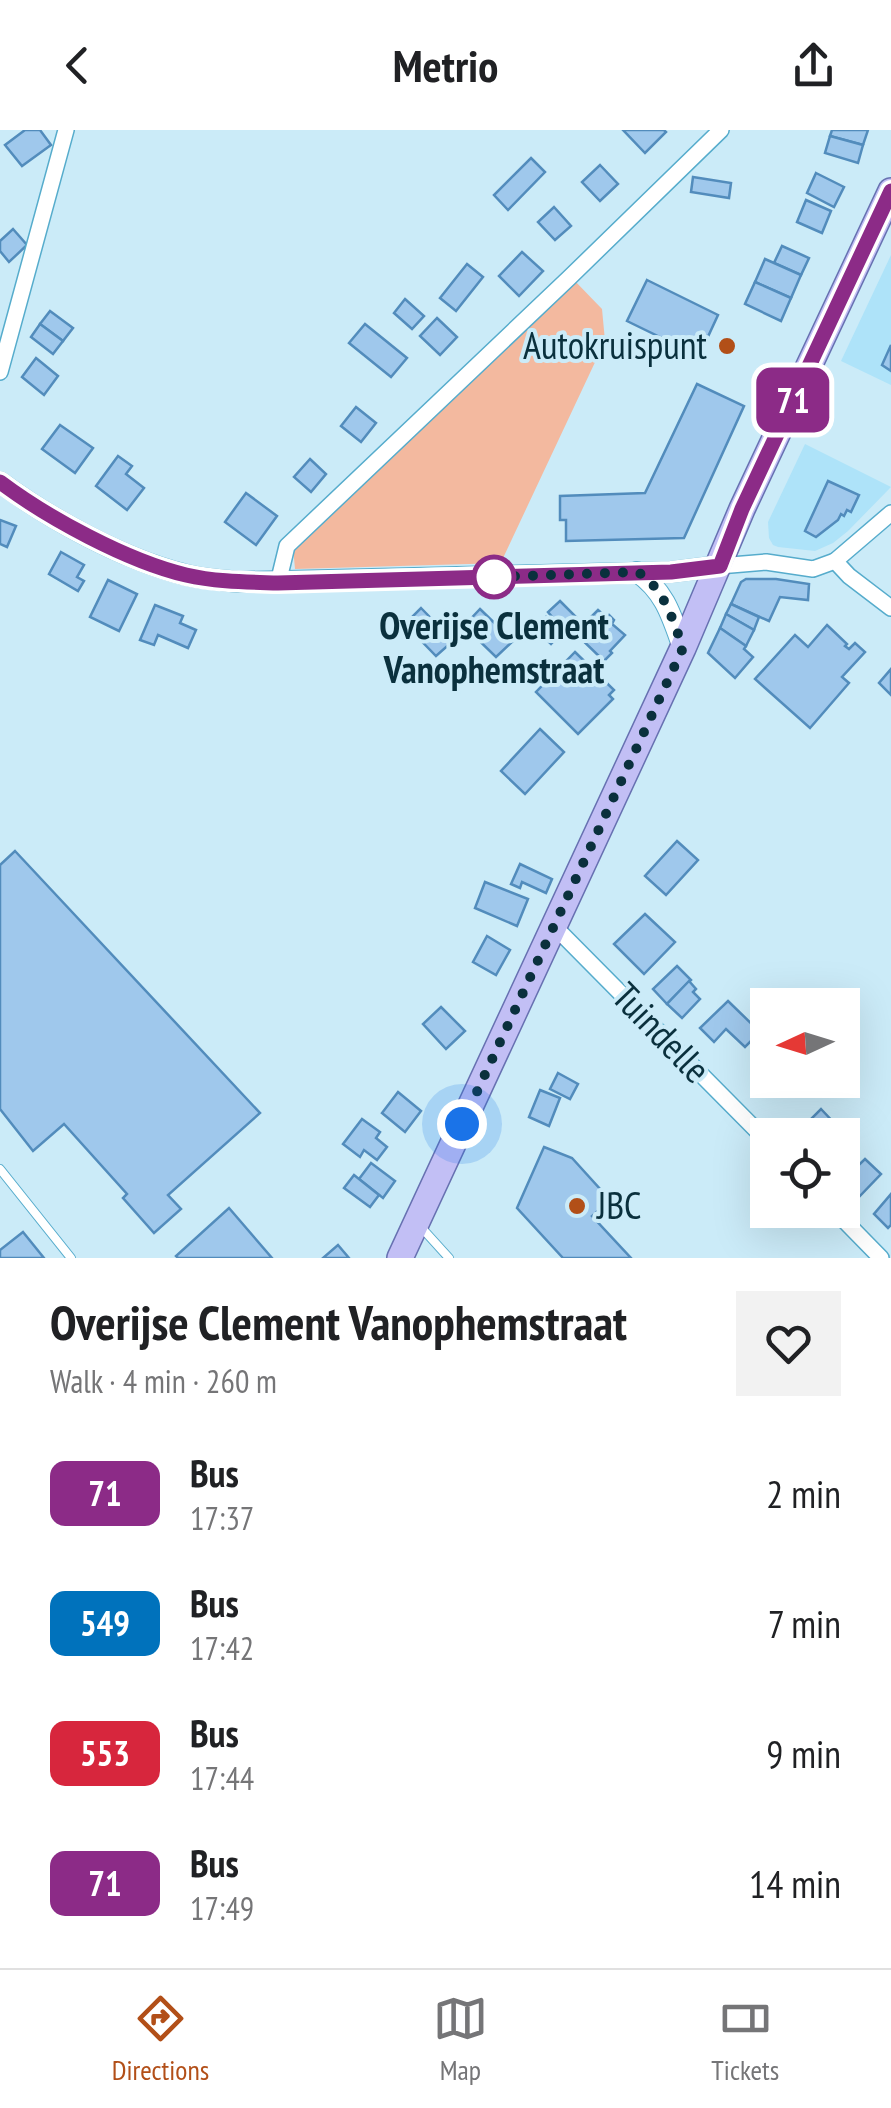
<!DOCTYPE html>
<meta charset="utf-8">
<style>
body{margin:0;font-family:"PT Sans Narrow",sans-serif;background:#f2f2f2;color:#202124;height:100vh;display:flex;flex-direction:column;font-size:38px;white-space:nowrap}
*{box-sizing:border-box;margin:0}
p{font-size:32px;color:#757577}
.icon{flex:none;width:55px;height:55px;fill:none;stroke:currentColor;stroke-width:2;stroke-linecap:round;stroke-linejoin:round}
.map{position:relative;height:1128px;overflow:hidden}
.details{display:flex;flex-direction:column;background:#fff;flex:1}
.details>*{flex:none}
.badge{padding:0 20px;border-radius:15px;font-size:35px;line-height:65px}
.needle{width:65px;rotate:266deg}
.tools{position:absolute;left:750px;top:858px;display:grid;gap:20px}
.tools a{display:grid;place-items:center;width:110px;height:110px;border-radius:0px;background:#fff;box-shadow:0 10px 40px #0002;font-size:50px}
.you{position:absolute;width:50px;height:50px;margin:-25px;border:8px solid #fff;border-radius:50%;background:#1a73e8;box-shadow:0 0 0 15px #1a73e833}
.map>.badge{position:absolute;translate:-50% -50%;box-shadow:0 0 0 5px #fff}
.round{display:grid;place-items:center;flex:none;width:105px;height:105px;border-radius:0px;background:#f2f2f2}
.overview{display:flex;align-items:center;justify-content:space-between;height:170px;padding:0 50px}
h1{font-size:48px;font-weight:700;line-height:75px}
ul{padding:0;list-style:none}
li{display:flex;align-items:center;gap:30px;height:130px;padding:0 50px}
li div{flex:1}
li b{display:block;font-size:38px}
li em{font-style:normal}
li .badge{min-width:110px;font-weight:700;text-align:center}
header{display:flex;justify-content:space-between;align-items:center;height:130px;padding:0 50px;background:#fff;font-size:45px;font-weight:700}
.dock{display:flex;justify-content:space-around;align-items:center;height:140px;border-top:2px solid #e0e0e0;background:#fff;font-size:28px;color:#757577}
.dock a{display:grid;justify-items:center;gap:5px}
.dock .active{color:#b24f18}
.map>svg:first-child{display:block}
</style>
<header><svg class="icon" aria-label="back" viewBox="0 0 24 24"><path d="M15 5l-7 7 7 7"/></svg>Metrio<svg class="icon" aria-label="share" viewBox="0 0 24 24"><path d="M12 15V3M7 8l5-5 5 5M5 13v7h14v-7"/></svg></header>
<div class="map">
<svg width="891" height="1128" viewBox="0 0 891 1128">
<rect width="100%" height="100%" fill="#cbebf8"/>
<g fill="#aee3f9">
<polygon points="891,125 891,255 841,231"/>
<polygon points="805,314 891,357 848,401 833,413 815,421 778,417 773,415 769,408 768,392"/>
</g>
<polygon fill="#f3b99f" points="573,149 602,179 605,211 504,426 504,433 295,439 293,417"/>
<g fill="#9fc8ec" stroke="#528cbc" stroke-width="2.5">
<polygon points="25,0 40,0 51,15 22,36 5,15"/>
<polygon points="623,0 664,0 666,2 645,23"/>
<polygon points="832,0 868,0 863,15 830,6"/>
<polygon points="830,6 863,15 858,33 825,23"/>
<polygon points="531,28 545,42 508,80 494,65"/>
<polygon points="600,35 618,54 600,71 582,52"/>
<polygon points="816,43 844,57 834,77 807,63"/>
<polygon points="693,47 731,53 729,68 691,62"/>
<polygon points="806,70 831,81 822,103 797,92"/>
<polygon points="554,77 571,96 555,110 538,92"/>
<polygon points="13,99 27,115 9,132 0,121 0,111"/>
<polygon points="782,116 809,128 801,145 774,133"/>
<polygon points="522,122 543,141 519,166 499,146"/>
<polygon points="765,129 801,145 791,168 755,152"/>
<polygon points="467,134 483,147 456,181 440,168"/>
<polygon points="647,150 718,185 699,226 627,191"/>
<polygon points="755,152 791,168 781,191 745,174"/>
<polygon points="405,169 424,186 412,199 394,183"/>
<polygon points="50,181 73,198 63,211 40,194"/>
<polygon points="437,188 457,207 440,225 420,206"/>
<polygon points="40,194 63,211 53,224 31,207"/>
<polygon points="365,194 407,228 391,247 349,213"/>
<polygon points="891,215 891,241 882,235"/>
<polygon points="36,228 58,246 44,265 22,247"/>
<polygon points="697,254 744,276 684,408 566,411 566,390 560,390 560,366 645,363"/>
<polygon points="356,277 376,293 361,312 341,296"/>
<polygon points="60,295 93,318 75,343 42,319"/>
<polygon points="118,326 132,336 126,344 144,358 127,380 96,356"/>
<polygon points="310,329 326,344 311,362 294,347"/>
<polygon points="828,351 859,365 851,382 847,380 844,386 841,384 838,390 816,407 805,401"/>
<polygon points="246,363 277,386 256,415 225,392"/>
<polygon points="0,390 16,396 7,417 0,414"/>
<polygon points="61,422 84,435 77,447 84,451 78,461 49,444"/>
<polygon points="746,449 776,449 809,454 808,470 780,467 769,491 731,474 741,452"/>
<polygon points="108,450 137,464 119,501 90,487"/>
<polygon points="560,471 576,487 551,514 535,499 546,487 550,491 553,488 548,482"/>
<polygon points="731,474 759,487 754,500 726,484"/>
<polygon points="155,475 183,486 180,493 196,500 188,518 158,505 154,515 140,510"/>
<polygon points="421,478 453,511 436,526 405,494"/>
<polygon points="480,479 513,511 496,527 464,496"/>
<polygon points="598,480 605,486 609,485 614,490 612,494 625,505 610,521 612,523 604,531 575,503"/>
<polygon points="726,484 754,500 746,516 720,498"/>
<polygon points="827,495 847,514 845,516 849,519 855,513 865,522 842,547 849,553 810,598 755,549 795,505 808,517"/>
<polygon points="720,498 746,516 744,519 753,527 735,548 708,523"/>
<polygon points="575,522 614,560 609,565 613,569 578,604 536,562"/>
<polygon points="891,539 891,565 879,553"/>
<polygon points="540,599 564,622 525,664 501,641"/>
<polygon points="677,711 698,730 666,765 645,746"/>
<polygon points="15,721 260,983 168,1065 181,1079 154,1103 123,1068 127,1064 64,994 33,1021 0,979 0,735"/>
<polygon points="520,734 552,749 546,763 522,752 520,758 511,754"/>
<polygon points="485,752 528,769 517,796 475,778"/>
<polygon points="645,784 675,812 644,844 614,814"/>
<polygon points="487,806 510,820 496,845 473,832"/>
<polygon points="677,836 691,850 667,874 653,859"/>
<polygon points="689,851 696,859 693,862 700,869 682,888 667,874"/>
<polygon points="728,871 760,902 745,917 726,899 714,912 700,898"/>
<polygon points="441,877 465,901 446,919 423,894"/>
<polygon points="558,943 578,954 570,969 550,959"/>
<polygon points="540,960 560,968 549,996 529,987"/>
<polygon points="398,962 421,981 405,1002 382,983"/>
<polygon points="821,979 837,996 828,1005 799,1005 797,1003"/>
<polygon points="362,989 380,1002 376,1008 387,1017 377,1030 364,1020 360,1027 343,1014"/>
<polygon points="842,991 855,1005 842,1018 842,1005 828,1005"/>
<polygon points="544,1017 572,1028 610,1070 592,1086 631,1128 563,1128 517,1078"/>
<polygon points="865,1029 881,1044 858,1068 842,1051"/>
<polygon points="371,1033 395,1051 383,1068 359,1049"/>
<polygon points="354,1045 379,1065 370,1077 344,1058"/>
<polygon points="891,1064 891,1095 888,1098 874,1084"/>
<polygon points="229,1078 272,1128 178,1128 176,1126"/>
<polygon points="23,1102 44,1128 0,1128 0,1120"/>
<polygon points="338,1115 349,1128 323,1128"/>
</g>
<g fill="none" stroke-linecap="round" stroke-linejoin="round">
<defs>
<g id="service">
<polyline points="0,1039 71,1128"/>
<polyline points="420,1096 449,1128"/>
</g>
<g id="minor">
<polyline points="0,242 66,0"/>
<polyline points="835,431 891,383"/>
<polyline points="719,436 766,432 813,439 835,431 849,446 891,478"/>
<polyline points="278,453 287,416 569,148 721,0"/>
<polyline points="554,796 768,1012"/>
<polyline points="834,1080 881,1128"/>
</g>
<g id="tertiary">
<path d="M0,352c50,37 123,77 183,92 18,5 37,6 55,8l433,-10 48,-6"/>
<path d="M637,442c28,19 35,45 46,76"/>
</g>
<polyline id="primary" points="400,1128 683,518 742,379 891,61"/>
</defs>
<use href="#service" stroke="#56accc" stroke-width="10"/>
<use href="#minor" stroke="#56accc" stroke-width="18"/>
<use href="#tertiary" stroke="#56accc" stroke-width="22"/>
<use href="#primary" stroke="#6771b1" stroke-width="28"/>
<use href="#service" stroke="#fff" stroke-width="8"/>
<use href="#minor" stroke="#fff" stroke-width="15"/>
<use href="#tertiary" stroke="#fff" stroke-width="20"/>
<use href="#primary" stroke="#c2bff5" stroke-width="25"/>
</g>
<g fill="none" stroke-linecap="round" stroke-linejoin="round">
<defs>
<path id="line" d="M0,352c48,36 127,79 186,93 30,7 61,7 92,8l393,-11 49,-6 22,-57 149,-318"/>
</defs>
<use href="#line" stroke="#fff" stroke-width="22"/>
<use href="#line" stroke="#8c2b87" stroke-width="15"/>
<path stroke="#0a303d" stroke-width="10" stroke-dasharray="0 18" d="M462,994l221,-476c-11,-30 -18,-58 -45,-76l-144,5"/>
</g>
<g fill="#b24f18" stroke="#cbebf8" stroke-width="4">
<circle cx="727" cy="216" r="10"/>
<circle cx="577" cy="1076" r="10"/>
</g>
<circle fill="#fff" stroke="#8c2b87" stroke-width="5" cx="494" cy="447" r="20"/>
<g text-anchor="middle" stroke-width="8" stroke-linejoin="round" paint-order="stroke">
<g font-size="38" fill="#0a303d" stroke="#cbebf8" text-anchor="end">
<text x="707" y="229">Autokruispunt</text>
<text x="597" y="1089" text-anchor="start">JBC</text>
</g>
<g font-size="38" font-weight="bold" fill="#0a303d" stroke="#cbebf8">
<text x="494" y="509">Overijse Clement<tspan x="494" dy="44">Vanophemstraat</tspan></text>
</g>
<g font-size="38" fill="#0a303d" stroke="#cbebf8">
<text transform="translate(661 903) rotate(46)" y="13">Tuindelle</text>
</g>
</g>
</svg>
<div class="tools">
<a><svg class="needle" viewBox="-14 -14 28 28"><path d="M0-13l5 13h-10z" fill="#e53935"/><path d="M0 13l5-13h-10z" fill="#757577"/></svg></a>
<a><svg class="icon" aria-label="locate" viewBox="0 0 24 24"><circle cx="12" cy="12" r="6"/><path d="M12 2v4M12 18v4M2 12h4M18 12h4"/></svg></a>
</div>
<div class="you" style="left:462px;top:994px"></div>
<b class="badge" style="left:793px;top:270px;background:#8c2b87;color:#fff">71</b>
</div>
<section class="details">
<div class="overview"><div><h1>Overijse Clement Vanophemstraat</h1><p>Walk · 4 min · 260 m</p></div><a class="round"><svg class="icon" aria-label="heart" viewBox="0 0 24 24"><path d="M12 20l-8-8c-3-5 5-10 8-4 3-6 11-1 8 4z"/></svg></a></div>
<ul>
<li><span class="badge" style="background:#8c2b87;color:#fff">71</span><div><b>Bus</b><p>17:37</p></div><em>2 min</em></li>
<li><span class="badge" style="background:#0072bc;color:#fff">549</span><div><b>Bus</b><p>17:42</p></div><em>7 min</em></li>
<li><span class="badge" style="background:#d7263d;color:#fff">553</span><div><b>Bus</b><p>17:44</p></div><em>9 min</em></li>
<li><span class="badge" style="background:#8c2b87;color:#fff">71</span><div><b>Bus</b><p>17:49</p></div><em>14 min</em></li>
</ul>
</section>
<nav class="dock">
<a class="active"><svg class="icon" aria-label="directions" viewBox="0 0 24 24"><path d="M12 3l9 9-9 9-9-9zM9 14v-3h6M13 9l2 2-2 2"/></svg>Directions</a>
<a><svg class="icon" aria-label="map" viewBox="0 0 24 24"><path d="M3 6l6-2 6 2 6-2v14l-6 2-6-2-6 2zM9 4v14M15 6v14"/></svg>Map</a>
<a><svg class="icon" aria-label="tickets" viewBox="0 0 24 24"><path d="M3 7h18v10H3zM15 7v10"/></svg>Tickets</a>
</nav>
